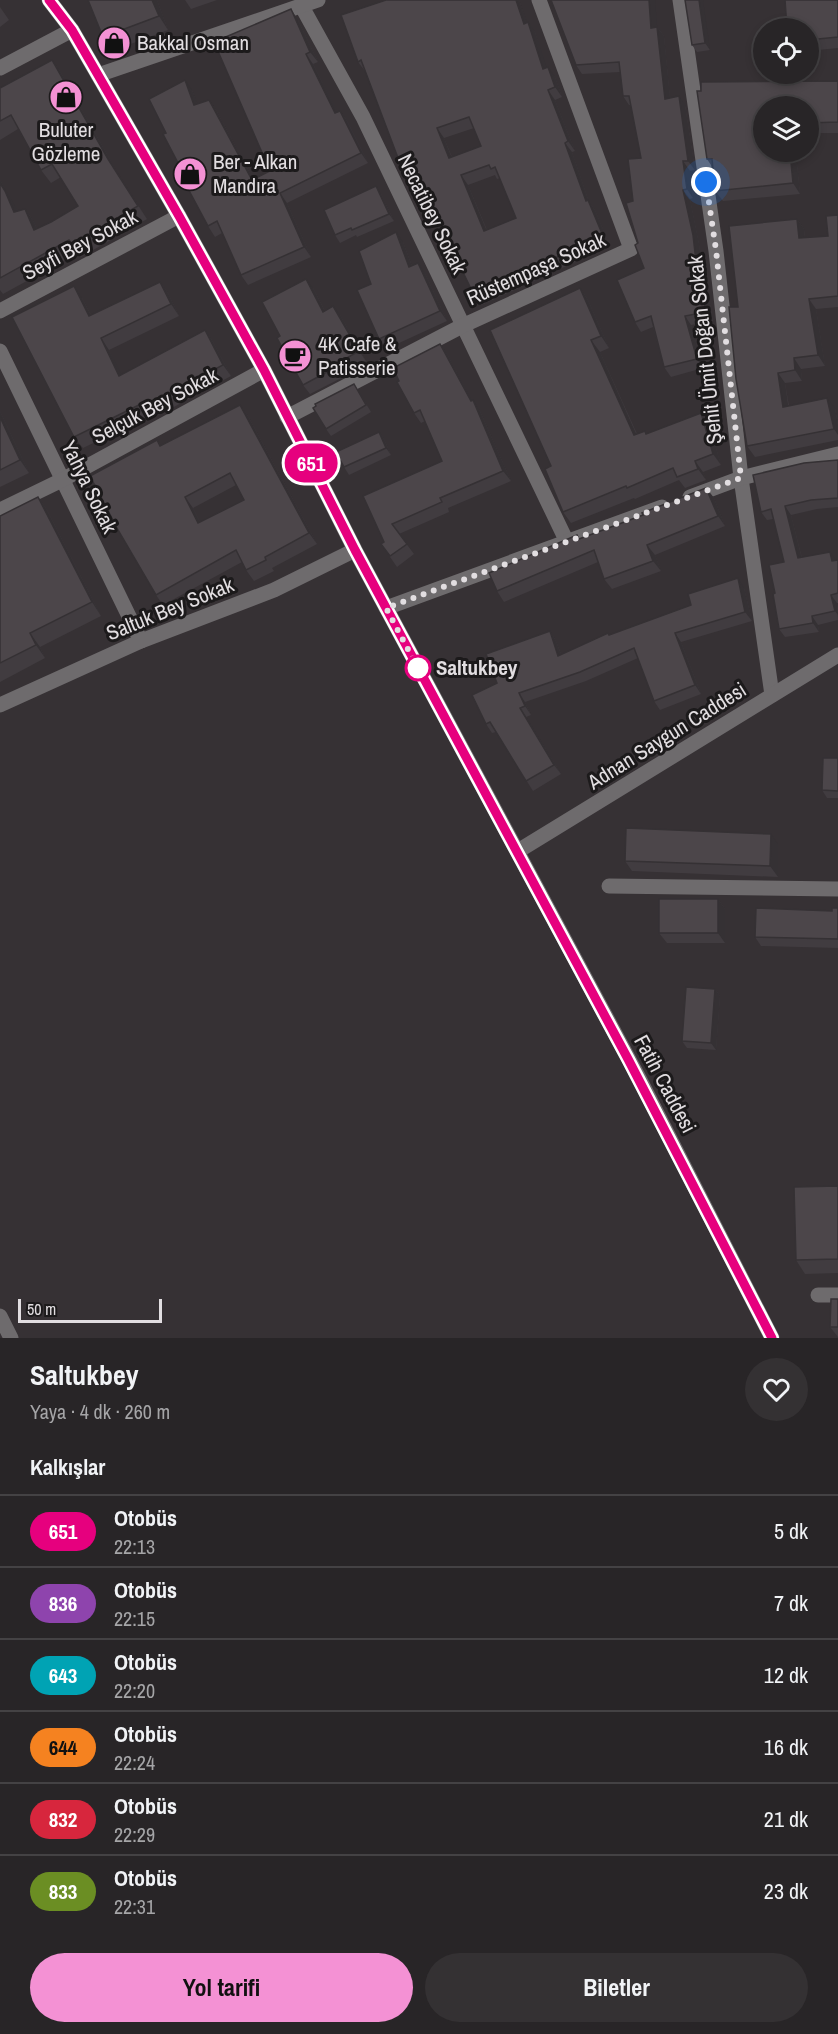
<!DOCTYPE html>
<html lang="tr">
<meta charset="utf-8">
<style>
body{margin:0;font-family:"Archivo Narrow",sans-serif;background:#343133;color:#f1f3f6;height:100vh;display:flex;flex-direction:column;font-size:22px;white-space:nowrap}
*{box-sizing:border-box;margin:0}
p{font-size:20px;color:#a5a5a7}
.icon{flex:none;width:33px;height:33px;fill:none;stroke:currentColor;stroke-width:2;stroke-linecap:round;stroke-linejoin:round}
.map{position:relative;height:1338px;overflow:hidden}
.side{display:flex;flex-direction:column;background:#282527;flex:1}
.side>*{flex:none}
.badge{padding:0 12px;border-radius:20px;font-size:21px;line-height:39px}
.tools{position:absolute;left:753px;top:18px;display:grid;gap:12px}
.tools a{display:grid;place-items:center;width:66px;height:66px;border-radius:50%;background:#282527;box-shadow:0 3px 9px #0003,0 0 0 2px #444244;font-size:30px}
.scale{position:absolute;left:18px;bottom:15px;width:144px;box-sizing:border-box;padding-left:6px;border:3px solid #e2dee1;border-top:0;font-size:16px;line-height:21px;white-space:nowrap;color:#e2dee1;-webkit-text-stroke:4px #1c1a1b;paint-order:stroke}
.you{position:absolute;width:30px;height:30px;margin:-15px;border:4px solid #fff;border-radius:50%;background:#1a73e8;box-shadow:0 0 0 9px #1a73e833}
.map>.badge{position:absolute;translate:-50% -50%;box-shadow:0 0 0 3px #fff}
h2{padding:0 30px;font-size:22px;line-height:54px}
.round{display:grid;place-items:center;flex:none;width:63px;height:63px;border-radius:32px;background:#343133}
.overview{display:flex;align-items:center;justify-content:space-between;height:102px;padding:0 30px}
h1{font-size:28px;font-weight:800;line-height:45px}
.button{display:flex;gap:12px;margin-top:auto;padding:12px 30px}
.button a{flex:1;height:69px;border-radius:36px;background:#f491d4;color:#111;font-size:24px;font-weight:800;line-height:69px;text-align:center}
.button a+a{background:#343133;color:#f1f3f6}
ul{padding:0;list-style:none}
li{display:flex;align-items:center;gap:18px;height:72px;padding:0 30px;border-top:2px solid #444244}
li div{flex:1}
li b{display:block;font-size:22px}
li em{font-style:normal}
li .badge{min-width:66px;font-weight:700;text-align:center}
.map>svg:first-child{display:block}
</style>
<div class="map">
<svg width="838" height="1338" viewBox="0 0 838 1338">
<rect width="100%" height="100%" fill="#363134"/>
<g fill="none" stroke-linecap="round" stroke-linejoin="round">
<g stroke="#6e6b6d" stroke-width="15">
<polyline points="49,0 72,30 98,75 179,216 264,370 355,550 639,1078 772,1338"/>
<polyline points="680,0 716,251 741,478 772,695"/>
<polyline points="301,5 363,117 567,542"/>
<polyline points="0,68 72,30"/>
<polyline points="98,75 318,0"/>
<polyline points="0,311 179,216"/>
<polyline points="0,351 141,641"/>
<polyline points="287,417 462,326 631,249 539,0"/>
<polyline points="690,497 741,478 838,454"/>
<polyline points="0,510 62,480 264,370"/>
<polyline points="386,608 662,507"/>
<polyline points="0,705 141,641 274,590 355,550"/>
<polyline points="518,851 838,655"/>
<polyline points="609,886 838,889"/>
<polyline points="818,1295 838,1295"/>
<polyline points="0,1316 11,1338"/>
</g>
</g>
<g fill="#413c40" fill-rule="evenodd">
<polygon points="157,0 168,30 112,51 103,37"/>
<polygon points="185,0 217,0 191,9"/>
<path d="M519,0l8,23 8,9 11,36 9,9 7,20 -7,3 20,51 -3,1 17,50 6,8 15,36 -129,59 -7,-10 -43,-95 -12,4 -7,-9 -47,-124 -7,-9zM474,128l7,18 -29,11 -8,-19zM495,175l2,4 3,-1 16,40 -29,12 -19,-45z"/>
<polygon points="685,0 710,50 697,52 692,45"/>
<polygon points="838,0 838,48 808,51 808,28"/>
<polygon points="0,7 9,20 0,27"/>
<polygon points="298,20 318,62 313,64 337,112 340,111 347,121 368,163 287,203 311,257 248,285 241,275 222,233 215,237 208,226 166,133 192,90 197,104 209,100 216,110 253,179 270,171"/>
<polygon points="657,27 664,36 670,98 685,105 695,170 690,171 693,198 690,199 699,244 706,299 710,304 713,321 691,325 703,368 671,377 664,367 653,327 641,332 635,322 644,268 638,243 633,201 641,158 631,105 629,105 623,96 620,72 582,74 576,65"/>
<polygon points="52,60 61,73 117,172 147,219 81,257 78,253 3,294 0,290 0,180 17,211 25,209 34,222 37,229 51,222 78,206 61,177 51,183 41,170 18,129 0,140 0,88"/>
<polygon points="838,81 838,133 808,133 808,106 764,152 803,152 796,153 800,194 723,201 715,191 713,168 707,159"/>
<polygon points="381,194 394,221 357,237 356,235 340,243 335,235"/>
<polygon points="838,215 838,307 816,309 825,366 801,369 802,381 785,383 789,406 835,408 838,425 838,440 755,457 747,446 738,307 797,219 804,229 805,237 828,236"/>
<polygon points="403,242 412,266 425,273 447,321 386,349 379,339 371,284"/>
<polygon points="160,282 168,293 179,316 109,350 121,375 205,330 213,342 231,376 159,415 157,412 83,448 74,437 82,298 91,315"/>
<polygon points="313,288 325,311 340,315 366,361 347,371 349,374 310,394 303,385 280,336"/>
<polygon points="580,288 588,300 609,348 600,352 637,434 645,431 646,434 709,424 721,465 703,472 706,480 685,488 679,480 635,499 634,498 571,523 563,512 551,466"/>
<polygon points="440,344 447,354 472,401 480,411 511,481 448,508 449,512 399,534 414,554 397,567 381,544 384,542 363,496 442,461 425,421 421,423 414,413"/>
<polygon points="354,384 371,412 331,436 326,429"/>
<path d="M240,405l8,11 69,128 -45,24 2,3 -20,10 -8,-11 -4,-8 -79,43 -7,-10 1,-155 4,6zM236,485l8,15 -44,22 -7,-14z"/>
<polygon points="0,411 29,473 0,487"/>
<polygon points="379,432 384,439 391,455 349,475 344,467"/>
<polygon points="838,460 838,507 817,509 791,515 802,558 838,560 838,603 837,603 838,620 818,625 819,632 785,637 779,629 775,593 784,562 773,519 767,520 761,512"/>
<polygon points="706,488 714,498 725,526 655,555 661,571 612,589 604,579 598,562 504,602 497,591 579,539 643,515"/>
<polygon points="38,497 47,510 101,616 40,647 45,658 0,682 0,516"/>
<polygon points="744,588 752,621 681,642 701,694 660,710 654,701 638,658 586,681 525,702 531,715 526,717 561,774 533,791 496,732 492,733 486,724 550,631 556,641 561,654 610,635"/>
<polygon points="838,758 838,798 827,798 822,790"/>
<polygon points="778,844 778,877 632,871 625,861"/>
<polygon points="718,899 725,909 725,943 667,943 659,933"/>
<polygon points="838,908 838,948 761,946 755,937"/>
<polygon points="715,989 720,996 716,1050 687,1048 682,1041"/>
<polygon points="838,1186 838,1273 805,1274 796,1260"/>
<polygon points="838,1299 838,1337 830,1327"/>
</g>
<g fill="#353134">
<polygon points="152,0 157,0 168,30 159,16"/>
<polygon points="516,0 519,0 531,33 524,24"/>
<polygon points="649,0 655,0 658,37 651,28"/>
<polygon points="699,0 703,0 710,50 705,43"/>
<polygon points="291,9 298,20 318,62 310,52"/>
<polygon points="528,22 535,32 550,78 543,69"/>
<polygon points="657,27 664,36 671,108 665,99"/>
<polygon points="306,54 313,64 343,123 335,113"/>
<polygon points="52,60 61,73 117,172 147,219 108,159"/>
<polygon points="548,67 555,77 562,97 555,87"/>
<polygon points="185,80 192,90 202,116 194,105"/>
<polygon points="548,90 555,100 575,151 568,141"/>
<polygon points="679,96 685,105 695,170 688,161"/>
<polygon points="209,100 216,110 259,190 252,180"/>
<polygon points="340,111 347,121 368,163 361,153"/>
<polygon points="437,128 444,138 456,168 449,158"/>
<polygon points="565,143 572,152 589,202 595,210 610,246 603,236 586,201"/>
<polygon points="790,152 795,152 796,153 800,194 793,183"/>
<polygon points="683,161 690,171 693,198 687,189"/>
<polygon points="461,175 468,185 491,241 484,231"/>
<polygon points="0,180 14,204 23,225 14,212 0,183"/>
<polygon points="376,186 381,194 394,221 389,214"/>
<polygon points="683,190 690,199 699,244 706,299 710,304 713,321 706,312 700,296"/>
<polygon points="280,193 287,203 311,257 304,247"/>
<polygon points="25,209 34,222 43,243 34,230"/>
<polygon points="797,219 804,229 806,248 799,238"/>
<polygon points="396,232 403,242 416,277 409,267"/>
<polygon points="418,263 425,273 447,321 440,311"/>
<polygon points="306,279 313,288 330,321 323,312"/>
<polygon points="160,282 168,293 179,316 171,304"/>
<polygon points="74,286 82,298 97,327 89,316"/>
<polygon points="580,288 588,300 609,348 601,336"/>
<polygon points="809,299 816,309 825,366 818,355"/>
<polygon points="333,306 340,315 366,361 359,351"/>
<polygon points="685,316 691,325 703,368 697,359"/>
<polygon points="205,330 213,342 231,376 223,365"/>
<polygon points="101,338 109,350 128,387 119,376"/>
<polygon points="591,340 600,352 642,447 634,435"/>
<polygon points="440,344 447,354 478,412 471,401"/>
<polygon points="794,358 801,369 802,381 795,370"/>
<polygon points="778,373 785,383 790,418 783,407"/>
<polygon points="827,398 835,408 838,425 838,435 834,429"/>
<polygon points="473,400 480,411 511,481 503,471"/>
<polygon points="240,405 248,416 317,544 309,533"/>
<polygon points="0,411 29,473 20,460 0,417"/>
<polygon points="701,413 709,424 721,465 713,454"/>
<polygon points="379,432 384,439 391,455 386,448"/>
<polygon points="695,461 703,472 706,480 698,469"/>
<polygon points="706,488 714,498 725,526 718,516"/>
<polygon points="38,497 47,510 101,616 92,602"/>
<polygon points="185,497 193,508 206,534 198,523"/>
<polygon points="785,506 791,515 804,567 798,558"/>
<polygon points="647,545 655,555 661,571 653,561"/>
<polygon points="830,552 836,560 832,561"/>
<polygon points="738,578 744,588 752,621 745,612"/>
<polygon points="831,595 837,603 838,615 835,611"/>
<polygon points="812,616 818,625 819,632 813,623"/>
<polygon points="550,631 556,641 565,665 558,656"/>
<polygon points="30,633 40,647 45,658 36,645"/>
<polygon points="675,633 681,642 701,694 695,685"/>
<polygon points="519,693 525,702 531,715 525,706"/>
<polygon points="520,708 526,717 561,774 554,765"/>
<polygon points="771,834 778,844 778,877 770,866"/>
<polygon points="718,899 725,909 725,943 718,933"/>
<polygon points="715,989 720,996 716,1050 711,1043"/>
</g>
<g fill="#4c464a" stroke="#353134" stroke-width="1.5" fill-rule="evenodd">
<polygon points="88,0 152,0 159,16 103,37"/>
<path d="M386,0h130l8,24 4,-2 15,47 5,-2 7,20 -7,3 20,51 -3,2 21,58 2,-1 15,36 -129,59 -27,-56 -21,-50 -14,6 -51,-135 -3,2 -17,-47zM469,117l12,29 -32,12 -12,-30zM489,165l2,4 4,-2 21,51 -32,13 -23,-56z"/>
<polygon points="551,0 649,0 651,28 657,27 665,99 679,96 688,161 683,161 687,189 683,190 693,235 700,296 703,295 706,312 685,316 697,359 664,367 651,316 635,322 617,280 644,268 635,245 638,243 626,203 633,201 628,159 641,158 629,96 623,96 619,62 576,65"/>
<polygon points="685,0 699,0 705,43 692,45"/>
<polygon points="785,0 838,0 838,37 808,40 808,28 787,28"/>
<polygon points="291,9 310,52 306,54 335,113 340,111 361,153 280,193 304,247 241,275 217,221 208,226 185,183 188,182 163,134 166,133 149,99 185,80 194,105 209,100 252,180 270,171 214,42"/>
<polygon points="52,60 108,159 138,206 72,244 69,240 0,278 0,183 5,191 14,212 25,209 34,230 51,222 78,206 52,164 41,170 11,115 0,121 0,88"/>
<polygon points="838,81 838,122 808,123 808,106 764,106 764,152 790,152 793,183 715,191 712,159 707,159 697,91 701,91 701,82"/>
<polygon points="376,186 389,214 352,230 351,228 335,235 324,210"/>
<polygon points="838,215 838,296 809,299 818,355 794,358 795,370 778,373 783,407 827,398 834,429 747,446 736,379 729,307 738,307 729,226 797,219 799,238 828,236 826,216"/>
<polygon points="396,232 409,267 418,263 440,311 379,339 357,290 371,284 359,251"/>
<polygon points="306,279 323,312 333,306 359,351 340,362 342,364 303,385 277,338 280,336 262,302"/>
<polygon points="160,282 171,304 101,338 119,376 205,330 223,365 151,403 149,400 74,437 12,317 74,286 89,316"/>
<polygon points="580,288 601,336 591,340 634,435 645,431 646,434 701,413 713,454 695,461 698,469 677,477 673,468 627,488 626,486 563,512 545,469 551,466 490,330"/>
<polygon points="440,344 471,401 473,400 503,471 440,498 442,502 392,524 407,544 390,556 381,544 384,542 363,496 442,461 420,410 414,413 397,382 399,381 393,368"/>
<polygon points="354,384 366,405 326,429 313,408 316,406 315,404"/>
<path d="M240,405l69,128 -44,24 1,3 -20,10 -10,-20 -80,45 -38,-65 -28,-54 67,-36 3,6zM230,473l14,27 -46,23 -13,-26z"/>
<polygon points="0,417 20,460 0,470"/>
<polygon points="379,432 386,448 344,467 336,452"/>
<polygon points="838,460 838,498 811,500 785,506 798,558 830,552 832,561 838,560 838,593 831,595 835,611 812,616 813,623 779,629 773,594 775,593 769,565 784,562 771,509 761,512 753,475 804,463"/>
<polygon points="706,488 718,516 647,545 653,561 604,579 594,550 497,591 489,573 577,535 579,539 643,515 642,513"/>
<polygon points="38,497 92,602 30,633 36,645 0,663 0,516"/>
<polygon points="738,578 745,612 675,633 695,685 654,701 634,648 580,672 519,693 525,706 520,708 554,765 526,781 490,722 486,724 472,695 497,683 486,654 550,631 558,656 608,633 609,635 691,605 688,594"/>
<polygon points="823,758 838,758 838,791 822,790"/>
<polygon points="626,828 771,834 770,866 625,861"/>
<rect x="659" y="899" width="59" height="34"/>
<polygon points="756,908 832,911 832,908 838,908 838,939 755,937"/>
<polygon points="686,987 715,989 711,1043 682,1041"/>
<polygon points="838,1186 838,1259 796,1260 794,1187"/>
<polygon points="831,1299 838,1299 838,1327 830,1327"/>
</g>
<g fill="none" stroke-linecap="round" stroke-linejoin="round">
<defs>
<polyline id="line" points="49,0 72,30 98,75 179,216 264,370 355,550 628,1059 772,1338"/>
</defs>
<use href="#line" stroke="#fff" stroke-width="14"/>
<use href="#line" stroke="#e6007e" stroke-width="9"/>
<polyline stroke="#e2dee1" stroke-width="6" stroke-dasharray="0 10.8" points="418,668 386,608 741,478 716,250 706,182"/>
</g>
<defs>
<symbol id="shop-disc" viewBox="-11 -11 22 22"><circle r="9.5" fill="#f491d4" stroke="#1c1a1b"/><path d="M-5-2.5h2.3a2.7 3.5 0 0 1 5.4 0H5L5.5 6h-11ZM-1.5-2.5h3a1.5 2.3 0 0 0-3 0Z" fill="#111"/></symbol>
<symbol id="cafe-disc" viewBox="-11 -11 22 22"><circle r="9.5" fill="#f491d4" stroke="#1c1a1b"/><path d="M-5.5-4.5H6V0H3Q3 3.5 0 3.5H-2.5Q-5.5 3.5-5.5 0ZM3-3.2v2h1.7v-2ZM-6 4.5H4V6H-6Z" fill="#111"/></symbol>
</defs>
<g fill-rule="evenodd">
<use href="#shop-disc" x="95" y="24" width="38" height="38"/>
<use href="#shop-disc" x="47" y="78" width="38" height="38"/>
<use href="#shop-disc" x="171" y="155" width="38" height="38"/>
<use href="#cafe-disc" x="276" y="337" width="38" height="38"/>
</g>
<circle fill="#fff" stroke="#e6007e" stroke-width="3" cx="418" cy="668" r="12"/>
<g text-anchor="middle" stroke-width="6" stroke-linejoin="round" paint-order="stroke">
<g font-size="21" fill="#e2dee1" stroke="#1c1a1b" text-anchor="start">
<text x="137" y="50">Bakkal Osman</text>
<text x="66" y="137" text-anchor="middle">Buluter<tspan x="66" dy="24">Gözleme</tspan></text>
<text x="213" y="169">Ber - Alkan<tspan x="213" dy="24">Mandıra</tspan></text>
<text x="318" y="351">4K Cafe &amp;<tspan x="318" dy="24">Patisserie</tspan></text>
</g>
<g font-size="21" fill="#e2dee1" stroke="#1c1a1b">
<text transform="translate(432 214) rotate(64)" y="7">Necatibey Sokak</text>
<text transform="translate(80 245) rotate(-28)" y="7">Seyfi Bey Sokak</text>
<text transform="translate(536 269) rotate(-24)" y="7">Rüstempaşa Sokak</text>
<text transform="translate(705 350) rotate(-96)" y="7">Şehit Ümit Doğan Sokak</text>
<text transform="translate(155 406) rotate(-28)" y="7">Selçuk Bey Sokak</text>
<text transform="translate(89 487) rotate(64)" y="7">Yahya Sokak</text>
<text transform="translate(170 609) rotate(-22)" y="7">Saltuk Bey Sokak</text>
<text transform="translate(667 736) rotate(-32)" y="7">Adnan Saygun Caddesi</text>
<text transform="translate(665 1084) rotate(62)" y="7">Fatih Caddesi</text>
</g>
<g font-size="21" font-weight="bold" fill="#e2dee1" stroke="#1c1a1b" text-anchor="start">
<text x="436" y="675">Saltukbey</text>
</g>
</g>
</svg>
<div class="tools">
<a><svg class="icon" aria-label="locate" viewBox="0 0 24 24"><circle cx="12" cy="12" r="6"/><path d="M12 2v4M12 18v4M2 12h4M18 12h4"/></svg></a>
<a><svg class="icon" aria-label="layers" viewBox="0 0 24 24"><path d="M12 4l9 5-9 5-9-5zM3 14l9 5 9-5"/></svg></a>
</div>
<div class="scale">50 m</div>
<div class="you" style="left:706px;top:182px"></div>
<b class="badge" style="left:311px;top:463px;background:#e6007e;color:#fff">651</b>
</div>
<section class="side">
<div class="overview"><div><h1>Saltukbey</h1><p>Yaya · 4 dk · 260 m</p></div><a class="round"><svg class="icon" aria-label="heart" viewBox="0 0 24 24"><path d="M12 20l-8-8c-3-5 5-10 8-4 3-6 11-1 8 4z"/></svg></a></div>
<h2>Kalkışlar</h2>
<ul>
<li><span class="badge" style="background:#e6007e;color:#fff">651</span><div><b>Otobüs</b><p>22:13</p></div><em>5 dk</em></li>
<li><span class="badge" style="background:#8e44ad;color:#fff">836</span><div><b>Otobüs</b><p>22:15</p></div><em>7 dk</em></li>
<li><span class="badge" style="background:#00a3b4;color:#fff">643</span><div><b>Otobüs</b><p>22:20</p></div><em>12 dk</em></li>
<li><span class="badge" style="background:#f58220;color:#111">644</span><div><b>Otobüs</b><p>22:24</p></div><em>16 dk</em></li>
<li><span class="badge" style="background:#d7263d;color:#fff">832</span><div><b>Otobüs</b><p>22:29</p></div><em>21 dk</em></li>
<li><span class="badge" style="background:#6b8e23;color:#fff">833</span><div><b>Otobüs</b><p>22:31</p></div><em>23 dk</em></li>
</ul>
<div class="button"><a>Yol tarifi</a><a>Biletler</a></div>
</section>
